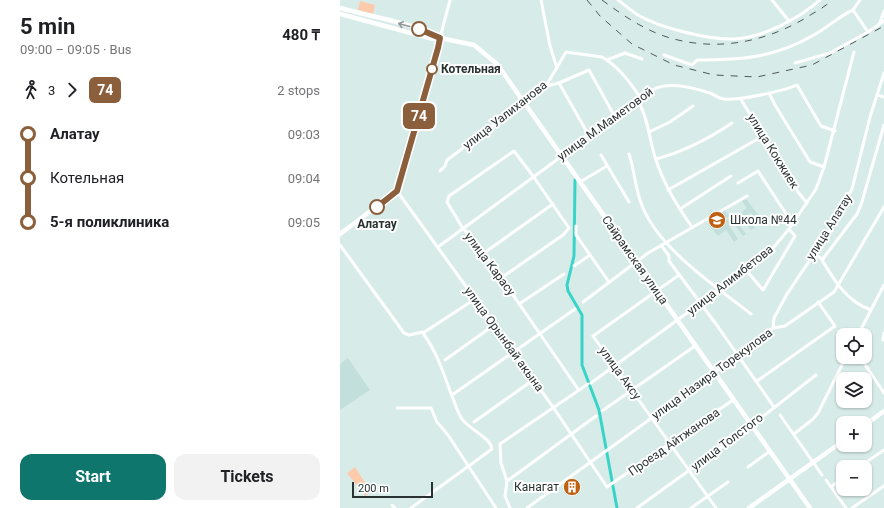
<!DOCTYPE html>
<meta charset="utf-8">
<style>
body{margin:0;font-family:Roboto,sans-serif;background:#f2f2f2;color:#202124;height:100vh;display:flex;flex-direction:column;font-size:15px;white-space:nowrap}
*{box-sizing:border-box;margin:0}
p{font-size:13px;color:#757577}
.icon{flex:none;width:22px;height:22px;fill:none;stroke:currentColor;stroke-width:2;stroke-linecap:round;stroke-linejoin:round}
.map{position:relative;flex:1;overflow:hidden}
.drawer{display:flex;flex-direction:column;background:#fff;width:340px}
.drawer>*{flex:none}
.badge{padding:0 8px;border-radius:6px;font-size:14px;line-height:26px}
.tools{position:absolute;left:496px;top:328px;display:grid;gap:8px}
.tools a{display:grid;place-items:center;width:36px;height:36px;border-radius:8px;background:#fff;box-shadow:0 1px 3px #0004;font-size:20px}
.scale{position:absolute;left:12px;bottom:10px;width:81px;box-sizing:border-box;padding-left:4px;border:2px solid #293231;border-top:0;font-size:11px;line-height:14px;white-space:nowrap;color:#293231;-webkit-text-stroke:3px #fff;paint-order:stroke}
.map>.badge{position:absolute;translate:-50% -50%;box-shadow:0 0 0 2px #fff}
.legs{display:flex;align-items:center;gap:6px;height:44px;padding:0 20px;font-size:13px}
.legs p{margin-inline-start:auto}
.head{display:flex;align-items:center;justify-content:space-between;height:68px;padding:0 20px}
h1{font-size:22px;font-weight:700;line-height:30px}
.button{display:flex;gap:8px;margin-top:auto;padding:8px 20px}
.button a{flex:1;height:46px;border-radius:12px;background:#0f766e;color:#fff;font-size:16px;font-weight:700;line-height:46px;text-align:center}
.button a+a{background:#f2f2f2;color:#202124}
ul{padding:0 20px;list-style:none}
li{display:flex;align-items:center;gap:14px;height:44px;font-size:15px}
li i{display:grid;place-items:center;width:6px;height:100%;margin:0 5px;background:currentColor}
li i::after{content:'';width:10px;height:10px;margin:-5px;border:3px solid;border-radius:50%;background:#fff}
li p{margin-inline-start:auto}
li:first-child i{background:linear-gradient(#0000 50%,currentColor 0)}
li:last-child i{background:linear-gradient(currentColor 50%,#0000 0)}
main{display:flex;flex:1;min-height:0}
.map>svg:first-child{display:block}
</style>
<main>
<section class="drawer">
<div class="head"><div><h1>5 min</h1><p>09:00 – 09:05 · Bus</p></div><b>480 ₸</b></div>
<div class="legs"><svg class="icon" aria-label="walk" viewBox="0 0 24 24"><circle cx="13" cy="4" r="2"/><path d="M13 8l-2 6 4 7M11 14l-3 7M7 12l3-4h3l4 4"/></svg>3<svg class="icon" aria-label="forward" viewBox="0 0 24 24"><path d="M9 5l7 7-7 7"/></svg><b class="badge" style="background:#8b5e3c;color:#fff">74</b><p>2 stops</p></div>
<ul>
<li><i style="color:#8b5e3c"></i><b>Алатау</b><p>09:03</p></li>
<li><i style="color:#8b5e3c"></i><span>Котельная</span><p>09:04</p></li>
<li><i style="color:#8b5e3c"></i><b>5-я поликлиника</b><p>09:05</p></li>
</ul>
<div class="button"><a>Start</a><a>Tickets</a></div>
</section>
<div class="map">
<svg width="544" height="508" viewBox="0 0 544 508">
<rect width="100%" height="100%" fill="#d7ece9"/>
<g fill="#c2dfdc">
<polygon points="406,199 423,221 419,224 411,213 406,216 415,228 411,230 402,219 397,222 406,234 403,236 394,224 390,227 398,239 394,242 386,230 378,236 368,224 385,211 389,216 386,218 389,222 407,208 402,201"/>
<polygon points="8,358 30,390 0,410 0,364"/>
</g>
<g fill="#fdcaac">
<polygon points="20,1 35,5 33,14 18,10"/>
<polygon points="15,467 31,492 25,496 7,473"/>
</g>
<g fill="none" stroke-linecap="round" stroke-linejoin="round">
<polyline stroke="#39d4c8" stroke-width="3" points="235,180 234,256 227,285 228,291 242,315 242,365 259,410 277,508"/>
<g stroke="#fff" stroke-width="3">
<polyline points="201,0 210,46 217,68"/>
<path d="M278,0c7,5 13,11 20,15 22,13 71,25 97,24 29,-2 63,-20 85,-39"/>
<polyline points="432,0 449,21"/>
<polyline points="520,0 513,10 528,32 544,21"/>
<polyline points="540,23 544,11"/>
<polyline points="100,38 110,0"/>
<path d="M324,55l28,10 5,-5c42,0 77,-2 115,-24 14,-7 27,-20 41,-26"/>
<polyline points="267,60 285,53 302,59"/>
<polyline points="455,63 490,53 528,32"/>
<polyline points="219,83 249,70 275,117"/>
<polyline points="206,86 219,83 248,134"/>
<polyline points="429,93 435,105 470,162 484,167"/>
<polyline points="538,95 544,97"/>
<polyline points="400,98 458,192 467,203"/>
<path d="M298,101c11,19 11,39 18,59 8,25 21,46 36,67"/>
<polyline points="309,132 330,122 353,106"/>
<path d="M289,154c6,18 6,36 14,54 18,42 71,77 108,106"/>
<polyline points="261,155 289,202"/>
<path d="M316,159c27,-7 52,-20 76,-36"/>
<path d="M100,171l5,-5 2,-6 77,-57 4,-6 18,-11 20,-34 36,5c16,9 29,26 39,42"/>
<polyline points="240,182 267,166"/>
<polyline points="398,183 418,171 452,223"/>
<polyline points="328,190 423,136"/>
<polyline points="57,191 213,407 267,487 393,400"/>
<polyline points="340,209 391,176"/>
<polyline points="236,226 236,235 269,282"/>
<polyline points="0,245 64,333 69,335 83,332"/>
<polyline points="321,245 329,256 329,261 376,324 434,407"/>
<path d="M98,247l124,-91 26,-22 68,-46c17,-6 38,0 54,5 5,2 9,6 14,6 13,2 60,-8 73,-14l24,41 14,5"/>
<polyline points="144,253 213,204"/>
<polyline points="473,254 483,259"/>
<polyline points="234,266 250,255"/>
<polyline points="406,270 423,290 455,236 449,229"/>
<polyline points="339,275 253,336 376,508"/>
<polyline points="161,278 223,235 229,228 193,176 174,151 109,196 107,202 122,227 144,253 238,389"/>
<polyline points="243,302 308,253 407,196"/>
<polyline points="179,304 224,274"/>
<path d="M531,310c-24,-8 -37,-30 -49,-50l35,-46 4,-9 23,-80"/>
<polyline points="433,328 434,318 447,294 490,230 512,189 530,117 544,73"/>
<polyline points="518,335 544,285"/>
<polyline points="543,340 544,333"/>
<polyline points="105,360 154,325"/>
<polyline points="524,363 544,393"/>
<polyline points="417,381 495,326 478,302"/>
<polyline points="251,383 406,270 433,248 449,229 476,189 484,167 514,52"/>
<polyline points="112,395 235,309"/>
<polyline points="57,408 91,408 97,422 108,435 156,508"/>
<polyline points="262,411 355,346"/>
<polyline points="440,415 482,475"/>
<polyline points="134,422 193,380"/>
<polyline points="454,434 473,419 478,413 506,357"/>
<polyline points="408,467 430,451"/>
<polyline points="519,467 544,450"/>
<polyline points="486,480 506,508"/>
<polyline points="167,481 256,416"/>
<polyline points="491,487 503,478"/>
<polyline points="52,505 55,508"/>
<path d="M71,508l81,-59c-1,-11 -23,-20 -30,-30 -5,-7 -8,-19 -12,-28 -7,-20 -14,-40 -27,-58l52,-34"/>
<polyline points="170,508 165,496 167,481 161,463 160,444 248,384"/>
<polyline points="187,508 374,373 433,328 445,326 494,292 544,207"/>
<polyline points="297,508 412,425 476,375"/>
<polyline points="351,508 388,482"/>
<polyline points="512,508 544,486"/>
</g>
<g stroke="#fff" stroke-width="4.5">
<path d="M0,8c27,8 78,16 100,30"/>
<polyline points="0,14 93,39 100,38 134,45 157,64 470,508"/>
<polyline points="0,234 57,191 100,38"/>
<polyline points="525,425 544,411"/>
<polyline points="409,508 503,441"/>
</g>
<g stroke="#4e5958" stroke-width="1" stroke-dasharray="7 7" stroke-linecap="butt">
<polyline points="247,0 260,16 292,44 334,65 374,75 417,77 472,65 544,26"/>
<path d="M262,0c23,17 48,34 76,40 46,11 94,0 134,-26 7,-4 14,-8 20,-14"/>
</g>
</g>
<defs><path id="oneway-shaft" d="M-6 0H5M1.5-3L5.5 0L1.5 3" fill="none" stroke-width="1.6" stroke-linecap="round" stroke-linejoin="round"/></defs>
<use stroke="#949898" href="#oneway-shaft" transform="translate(64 25) rotate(-165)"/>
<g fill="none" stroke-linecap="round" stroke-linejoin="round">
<defs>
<polyline id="line-1" points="37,207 57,191 98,48 100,38 79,29"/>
</defs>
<use href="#line-1" stroke="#fff" stroke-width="9"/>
<use href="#line-1" stroke="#8b5e3c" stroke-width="6"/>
</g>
<defs>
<symbol id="school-disc" viewBox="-11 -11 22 22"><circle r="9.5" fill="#be6112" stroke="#fff"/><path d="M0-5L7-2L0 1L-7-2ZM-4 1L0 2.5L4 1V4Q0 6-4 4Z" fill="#fff"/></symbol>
<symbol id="building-disc" viewBox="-11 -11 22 22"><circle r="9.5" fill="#be6112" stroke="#fff"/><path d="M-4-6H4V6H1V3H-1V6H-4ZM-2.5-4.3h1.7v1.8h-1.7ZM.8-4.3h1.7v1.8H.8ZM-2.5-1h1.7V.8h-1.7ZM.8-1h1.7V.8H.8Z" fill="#fff"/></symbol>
</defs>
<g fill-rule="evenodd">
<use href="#school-disc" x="367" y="210" width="20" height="20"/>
<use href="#building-disc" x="222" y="477" width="20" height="20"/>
</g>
<g fill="#fff" stroke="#8b5e3c" stroke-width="2">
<circle cx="79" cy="29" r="7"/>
<circle cx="92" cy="69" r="5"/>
<circle cx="37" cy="207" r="7"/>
</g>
<g text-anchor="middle" stroke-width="4" stroke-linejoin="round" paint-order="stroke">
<g font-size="12" font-weight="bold" fill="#293231" stroke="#fff" text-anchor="start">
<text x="101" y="73">Котельная</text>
<text x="37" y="228" text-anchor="middle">Алатау</text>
</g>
<g font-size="12" fill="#293231" stroke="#fff">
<text transform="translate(165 115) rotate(-38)" y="4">улица Уалиханова</text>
<text transform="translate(265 124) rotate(-36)" y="4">улица М.Маметовой</text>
<text transform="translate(433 151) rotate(58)" y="4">улица Кокжиек</text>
<text transform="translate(489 227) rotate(-58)" y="4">улица Алатау</text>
<text transform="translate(295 260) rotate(55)" y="4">Сайрамская улица</text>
<text transform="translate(150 264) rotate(53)" y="4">улица Карасу</text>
<text transform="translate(390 280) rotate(-38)" y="4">улица Алимбетова</text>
<text transform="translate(164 339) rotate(54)" y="4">улица Орынбай акына</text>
<text transform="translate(280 373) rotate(54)" y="4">улица Аксу</text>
<text transform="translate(372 374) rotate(-36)" y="4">улица Назира Торекулова</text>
<text transform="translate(334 442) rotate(-35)" y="4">Проезд Айтжанова</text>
<text transform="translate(387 442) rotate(-37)" y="4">улица Толстого</text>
</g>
<g font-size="12" fill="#293231" stroke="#fff" text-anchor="start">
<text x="390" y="224">Школа №44</text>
<text x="219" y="491" text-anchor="end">Канагат</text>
</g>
</g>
</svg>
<div class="tools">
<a><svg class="icon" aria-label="locate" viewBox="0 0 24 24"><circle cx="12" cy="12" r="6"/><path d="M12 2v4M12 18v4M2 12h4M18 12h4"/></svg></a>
<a><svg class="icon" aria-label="layers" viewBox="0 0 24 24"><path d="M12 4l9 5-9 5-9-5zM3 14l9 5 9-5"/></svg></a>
<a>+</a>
<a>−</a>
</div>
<div class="scale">200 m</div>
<b class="badge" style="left:79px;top:116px;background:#8b5e3c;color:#fff">74</b>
</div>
</main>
